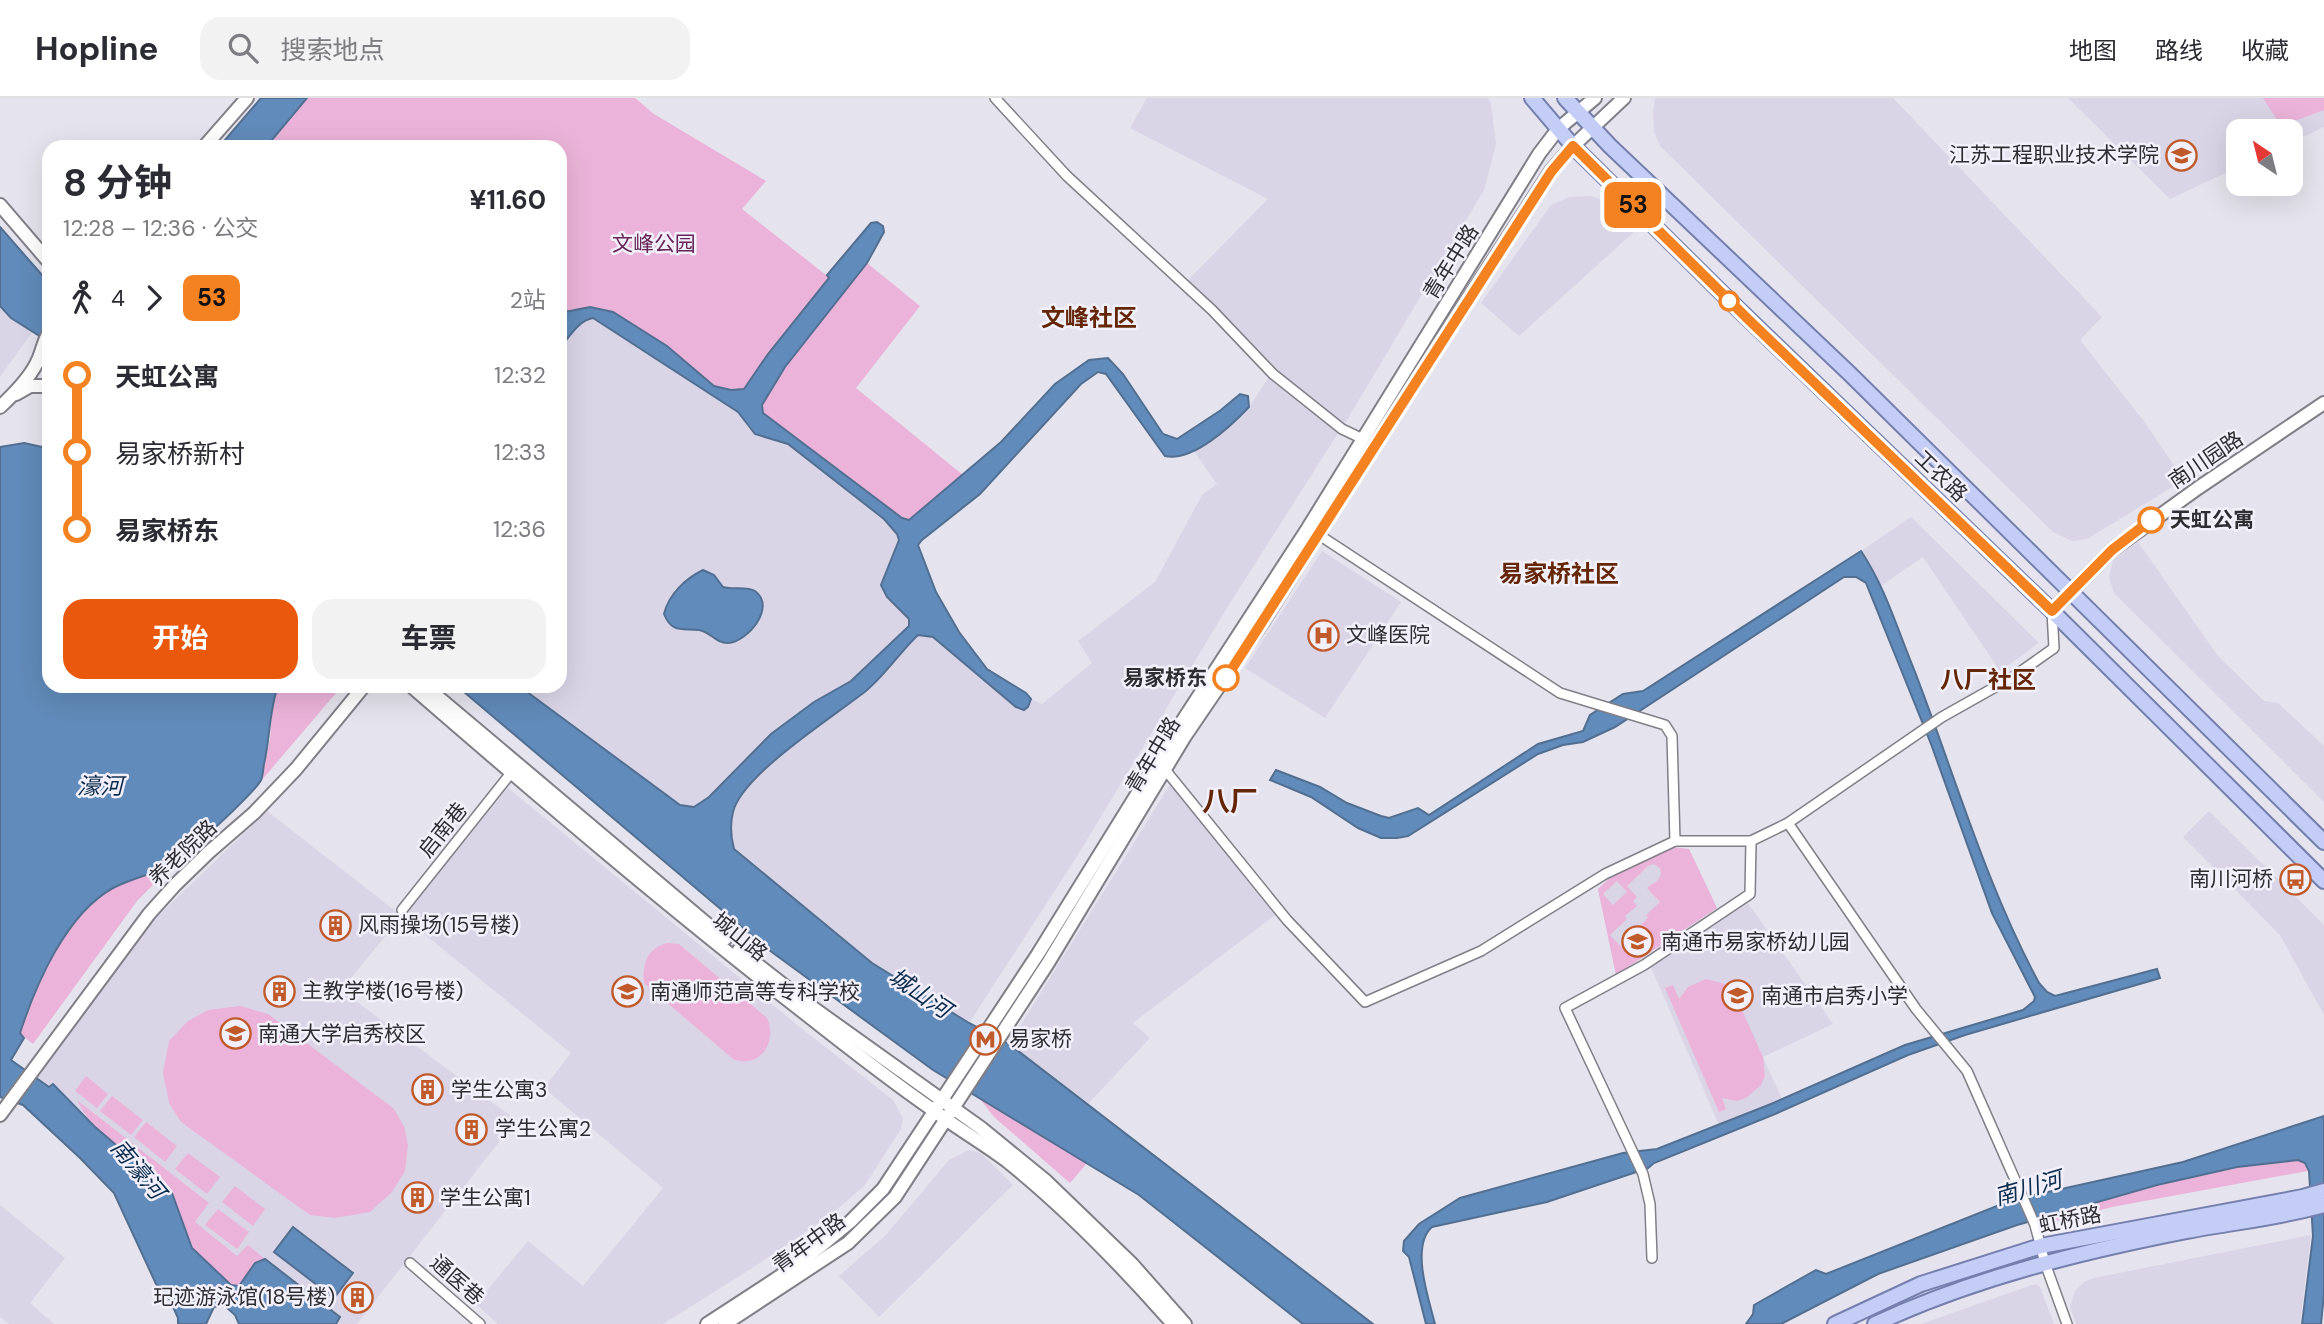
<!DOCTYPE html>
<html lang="zh">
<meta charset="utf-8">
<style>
body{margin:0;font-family:"DM Sans","Noto Sans SC",sans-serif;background:#f2f2f3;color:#2b2b33;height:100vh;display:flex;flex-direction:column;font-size:26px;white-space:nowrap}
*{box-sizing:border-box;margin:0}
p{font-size:23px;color:#7c7c81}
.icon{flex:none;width:38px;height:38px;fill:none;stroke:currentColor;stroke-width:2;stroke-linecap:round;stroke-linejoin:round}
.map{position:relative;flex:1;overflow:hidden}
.details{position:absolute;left:42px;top:42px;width:525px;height:553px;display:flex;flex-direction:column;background:#fff;border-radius:21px;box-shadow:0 7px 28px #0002}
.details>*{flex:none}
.badge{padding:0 14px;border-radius:10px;font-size:24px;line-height:46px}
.needle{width:46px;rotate:325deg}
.buttons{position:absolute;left:2226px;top:21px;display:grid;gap:14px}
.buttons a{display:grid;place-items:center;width:77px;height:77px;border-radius:14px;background:#fff;box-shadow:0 7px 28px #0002;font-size:35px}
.map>.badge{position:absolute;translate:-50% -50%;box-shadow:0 0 0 4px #fff}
.legs{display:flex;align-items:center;gap:10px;height:77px;padding:0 21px;font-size:23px}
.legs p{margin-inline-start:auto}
.summary{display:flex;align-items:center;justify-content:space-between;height:119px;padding:0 21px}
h1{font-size:38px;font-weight:700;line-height:52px}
.primary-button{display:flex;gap:14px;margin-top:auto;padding:14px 21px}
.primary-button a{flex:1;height:80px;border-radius:21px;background:#ea580c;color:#fff;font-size:28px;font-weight:700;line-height:80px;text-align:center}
.primary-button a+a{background:#f2f2f3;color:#2b2b33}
ul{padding:0 21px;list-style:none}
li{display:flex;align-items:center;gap:24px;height:77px;font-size:26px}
li i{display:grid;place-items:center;width:10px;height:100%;margin:0 9px;background:currentColor}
li i::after{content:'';width:18px;height:18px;margin:-9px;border:5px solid;border-radius:50%;background:#fff}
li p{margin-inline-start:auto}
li:first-child i{background:linear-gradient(#0000 50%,currentColor 0)}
li:last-child i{background:linear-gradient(currentColor 50%,#0000 0)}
header{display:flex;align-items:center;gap:42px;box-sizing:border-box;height:98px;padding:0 35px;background:#fff;border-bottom:2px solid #e1e1e2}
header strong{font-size:33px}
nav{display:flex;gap:38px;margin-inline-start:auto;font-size:24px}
.search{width:490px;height:63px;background:#f2f2f3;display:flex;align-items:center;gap:18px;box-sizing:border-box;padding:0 24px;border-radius:21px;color:#7c7c81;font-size:26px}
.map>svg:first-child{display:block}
</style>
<header>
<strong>Hopline</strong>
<div class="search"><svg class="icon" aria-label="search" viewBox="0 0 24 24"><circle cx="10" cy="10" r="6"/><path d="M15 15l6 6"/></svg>搜索地点</div>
<nav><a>地图</a><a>路线</a><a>收藏</a></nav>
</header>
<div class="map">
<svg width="2324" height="1226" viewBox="0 0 2324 1226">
<rect width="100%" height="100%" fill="#e5e3ed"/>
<g fill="#d9d5e7">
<polygon points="1147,0 1488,0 1491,6 1496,46 1484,92 1344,327 1274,270 1186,184 1268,101 1130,30"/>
<polygon points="1655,0 1893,0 2102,219 2080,242 2143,322 2184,382 2087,441 2072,443 2053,434 1660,48 1654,33 1653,14"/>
<polygon points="2068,0 2324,0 2324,29 2291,45 2291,33 2238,33 2238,69 2170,101"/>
<polygon points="1590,98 1603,102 1635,133 1519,238 1481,205 1551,107 1569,99"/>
<polygon points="0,208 11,220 33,233 0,279"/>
<polygon points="593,220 738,314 749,331 788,346 884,421 897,436 899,442 889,465 887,499 903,513 918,536 933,539 1016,609 1023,612 1031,601 1042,606 1092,565 1078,543 1155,484 1202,397 1217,386 1193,352 1224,334 1249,309 1269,279 1338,335 1227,510 1076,760 969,925 872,865 680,707 519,588 560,588 560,250 575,231 587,221"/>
<polygon points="1911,419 2039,545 2000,573 1923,459 1881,488 1861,453"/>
<polygon points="2138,444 2218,558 2264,603 2278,605 2324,648 2324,704 2114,495 2109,479 2113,462"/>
<polygon points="1322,453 1401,504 1325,620 1245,570"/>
<polygon points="1171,685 1196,704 1279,814 1133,925 1150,940 1087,1007 1009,946"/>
<polygon points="508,690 801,930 893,1002 903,1020 901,1031 865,1087 833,1115 757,1167 663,1226 498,1226 476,1206 528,1143 583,1188 663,1090 544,990 571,955 402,818 341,892 516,1022 357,1226 336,1226 340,1219 239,1188 172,1095 94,1028 52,986 49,990 36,980 153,823 267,713 402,818"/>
<polygon points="2209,713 2324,827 2324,917 2280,837 2183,739"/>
<polygon points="1689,751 1717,810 1616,877 1598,791 1612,778"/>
<polygon points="1748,805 1833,926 1763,959 1782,1001 1719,1027 1651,869"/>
<polygon points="969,1052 981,1055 1013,1087 879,1219 839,1178 885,1138 949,1062"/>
<polygon points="0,1107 65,1160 30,1205 54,1226 9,1226 0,1219"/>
<polygon points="2311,1137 2300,1226 2076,1226 2070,1209 2075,1193 2084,1184 2094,1180"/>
<polygon points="2035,1186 2040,1189 2054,1226 1921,1226"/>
</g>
<g fill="#ebb3d9" fill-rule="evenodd">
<path d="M307,0h328l19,16 112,67 -24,28 84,66 45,-52 6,-1 6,4 1,6 -17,31 53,43 -64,82 107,87 -54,45 -12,14 -13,-15 -96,-75 -33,-10 -17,-22 -145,-94c-14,2 -24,19 -33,30v-201h-294z"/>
<polygon points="2263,0 2324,0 2324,12 2281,28"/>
<polygon points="278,588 342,588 261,683 270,641 273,601"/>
<path d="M1672,749l17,2 28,59 -101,67 -18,-86 14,-13zM1653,766l7,4c4,11 -6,14 -13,20l13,14 -14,13 2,3 -11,11 1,2 -17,16 -11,-12 17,-16 -2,-3 12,-10 -4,-5 4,-4 -10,-11 21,-20zM1617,783l10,11 -14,13 -10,-11z"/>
<path d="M174,766l-37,37 -104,143 -14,-11c19,-54 43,-109 91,-143 16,-11 45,-19 64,-26z"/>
<path d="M667,845l12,1 88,74c11,24 -8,52 -34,41l-89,-76c-2,-20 3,-34 23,-40z"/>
<polygon points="1706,881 1725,886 1733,892 1763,959 1765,978 1761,987 1746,1000 1737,1003 1722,1000 1726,1011 1719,1014 1665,890 1673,887 1679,901 1688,889"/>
<polygon points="240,908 268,916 393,1010 404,1028 408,1047 405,1073 392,1094 370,1114 335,1120 310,1117 181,1024 169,1005 163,975 169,943 188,923 208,912"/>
<polygon points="86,978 108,996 97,1010 75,993"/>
<polygon points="112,998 143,1022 131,1037 100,1013"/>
<polygon points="980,1001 1087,1065 1070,1085 994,1019"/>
<polygon points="77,1002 209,1105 195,1124 237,1158 248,1147 265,1161 255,1165 239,1188 231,1187 192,1150 172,1095 94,1028 83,1013"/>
<polygon points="146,1024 177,1048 165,1064 134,1039"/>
<polygon points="188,1055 220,1079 207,1096 175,1071"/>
<polygon points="2324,1055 2324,1070 2112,1109 2045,1126 2037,1121 2157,1087 2237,1069 2288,1064"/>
<polygon points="235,1088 265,1111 253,1128 222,1104"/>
<polygon points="218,1111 249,1134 237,1151 205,1127"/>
</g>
<g fill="#618bba" stroke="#526f91" stroke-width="2">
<polygon points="261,0 307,0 266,49 219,49"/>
<path d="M877,124l6,4 1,6 -17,31 -82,104 -23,38 1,8 139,105 7,2 92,-78 54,-58 34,-24 19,-2 15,16 40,60 14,5 44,-29 19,-16 8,2 1,11c-18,19 -56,55 -84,49l-59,-82 -8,-2 -17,12 -101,110 -58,46 -4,5 18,47 23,40 28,37 39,24 5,6 -3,8 -4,3 -8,-3 -83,-70 -15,-2c-18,17 -32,39 -51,55 -32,26 -125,84 -134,122 -3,12 -2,26 1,37l138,114 97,60 40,21 364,280h-70l-164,-129 -206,-125 -164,-120 -312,-264h62l161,119 14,2 15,-10 62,-63 43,-32 37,-21 58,-55v-7l-22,-22 -6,-12 18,-45 -2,-6 -13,-15 -96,-75 -33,-10 -17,-22 -145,-94c-14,2 -24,19 -33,30v-29l5,-7 25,-5 23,5 54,34 47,40 17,4 13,-1 24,-35 61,-76 -2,-3 44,-52z"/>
<polygon points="0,129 49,185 49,244 11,220 0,208"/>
<path d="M24,345l18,4 7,4v235h229c-9,25 -8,53 -14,78 -1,5 -1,12 -3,16 -5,11 -77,78 -88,84 -19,10 -41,14 -60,24 -47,26 -77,96 -93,145l4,5 -13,22 38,27 4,-3 41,42 78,67 20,55 39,37 8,1 16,-23 10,-4 75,58 -4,7h-97l-4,-9 -11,-10 -10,2 -8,17h-28v-6l-8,-18 -14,-16 -42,-91 -34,-35 -57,-53 -23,-8v-650z"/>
<path d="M1861,453c24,36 36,77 52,116 41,105 72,216 126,316l8,9 8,4 102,-27 3,9 -195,57 -57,20 -133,59 -121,49 -6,5 -101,34 -115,25c-22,19 -3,73 3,97h-9l-17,-67 -6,-6 1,-10 15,-17 41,-26 163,-45 34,-4 114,-45 134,-59 118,-35 11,-9 1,-4 -43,-84 -61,-169 -65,-161 -10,-6h-12l-229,150 -32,15 -20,3 -25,9 -130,82 -11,2h-16l-23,-10 -47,-31 -41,-17 6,-10 44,17 27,16 34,13 8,2 29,-10 11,7 109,-71 45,-13 7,-16 33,-21 20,-3z"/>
<path d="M703,472l11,5 9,12c10,3 24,-1 32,4 22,16 -8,51 -27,52 -13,0 -17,-11 -29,-13 -16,-2 -27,4 -35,-16 5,-20 21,-35 39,-44z"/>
<polygon points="2324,1018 2324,1196 2321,1226 2302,1226 2313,1138 2309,1073 2305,1065 2298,1062 2237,1069 2157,1087 2017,1127 1878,1176 1781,1226 1746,1226 1753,1216 1754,1207 1816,1172 1826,1176 2012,1102 2183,1064"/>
<polygon points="293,1129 353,1175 334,1200 274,1154"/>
</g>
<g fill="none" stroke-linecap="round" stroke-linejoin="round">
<defs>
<g id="street">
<polyline points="995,0 1067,78 1212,212 1273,276 1342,331 1363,341"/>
<polyline points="1313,433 1560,595 1665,627 1672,638 1675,743"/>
<polyline points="1163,669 1287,822 1365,904 1481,853 1605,776 1675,743 1751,743 1788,725 1942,619 2013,579 2054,550 2052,513"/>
<polyline points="1788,725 1916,911 1967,973 2035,1127 2045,1165 2067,1226"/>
<polyline points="402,812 511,675"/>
<polyline points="1652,1160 1650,1106 1643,1076 1565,910 1644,867 1750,796 1751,743"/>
<polyline points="410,1165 480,1226"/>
</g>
<g id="secondary">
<polyline points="204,49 247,0"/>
<polyline points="0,107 49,164"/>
<polyline points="16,296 30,288 49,288"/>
<path d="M0,309c14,-13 32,-31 39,-49 4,-10 4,-15 10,-26"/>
<polyline points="2052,513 2112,452 2198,390 2324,305"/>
<path d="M411,588c128,111 257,221 391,325 43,34 86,68 131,99 24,18 50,33 74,51 61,49 115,105 166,163"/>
<polyline points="425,588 725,841"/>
<polyline points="739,852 809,907 981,1030 1046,1083 1132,1166 1185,1226"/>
<polyline points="0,1017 149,816 175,787 209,754 254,715 296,671 364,588"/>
<polyline points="707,1226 779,1179 821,1148 850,1124 883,1091 1038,856 1178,630 1308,430 1539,56 1558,31 1595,0"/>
<polyline points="725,1226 848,1145 895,1099 1048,865 1185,638 1262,525 1374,347 1551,73 1573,48 1624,0"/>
</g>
<g id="primary">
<polyline points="1532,0 1573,48 1733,206 2052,513 2324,783"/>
<polyline points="1565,0 1610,48 1850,276 2324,744"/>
<polyline points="1835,1226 1921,1186 2041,1148 2303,1099 2324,1093"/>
<path d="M1875,1226c99,-46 205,-72 312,-93 46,-9 92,-13 137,-26"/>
</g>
</defs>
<use href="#street" stroke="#807e87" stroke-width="12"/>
<use href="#secondary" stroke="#807e87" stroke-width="16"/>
<use href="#primary" stroke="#757fad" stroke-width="18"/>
<use href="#street" stroke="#fff" stroke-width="9"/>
<use href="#secondary" stroke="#fff" stroke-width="12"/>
<use href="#primary" stroke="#c3cdf6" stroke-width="14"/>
</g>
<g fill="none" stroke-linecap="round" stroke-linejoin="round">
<defs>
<polyline id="line-1" points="1226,580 1551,74 1573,48 1751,224 2052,513 2112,452 2151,422"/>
</defs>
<use href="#line-1" stroke="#fff" stroke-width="16"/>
<use href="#line-1" stroke="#f58220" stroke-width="10"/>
</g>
<defs>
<symbol id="school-ring" viewBox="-11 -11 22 22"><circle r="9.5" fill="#f2f0fb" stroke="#c05a2a" stroke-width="1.5"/><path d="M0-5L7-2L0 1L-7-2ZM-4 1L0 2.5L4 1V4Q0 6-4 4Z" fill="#c05a2a"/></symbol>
<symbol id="hospital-ring" viewBox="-11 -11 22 22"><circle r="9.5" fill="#f2f0fb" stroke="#c05a2a" stroke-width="1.5"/><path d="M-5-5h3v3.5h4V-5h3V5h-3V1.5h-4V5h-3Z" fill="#c05a2a"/></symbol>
<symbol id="bus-ring" viewBox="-11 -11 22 22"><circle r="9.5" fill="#f2f0fb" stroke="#c05a2a" stroke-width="1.5"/><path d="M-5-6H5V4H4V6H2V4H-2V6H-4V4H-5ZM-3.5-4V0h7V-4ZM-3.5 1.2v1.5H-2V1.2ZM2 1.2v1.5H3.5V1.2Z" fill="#c05a2a"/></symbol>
<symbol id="building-ring" viewBox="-11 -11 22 22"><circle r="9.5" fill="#f2f0fb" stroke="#c05a2a" stroke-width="1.5"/><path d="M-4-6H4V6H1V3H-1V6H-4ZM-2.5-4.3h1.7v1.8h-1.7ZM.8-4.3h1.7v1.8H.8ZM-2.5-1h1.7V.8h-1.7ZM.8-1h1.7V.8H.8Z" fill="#c05a2a"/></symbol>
<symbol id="university-ring" viewBox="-11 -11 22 22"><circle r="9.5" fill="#f2f0fb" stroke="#c05a2a" stroke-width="1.5"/><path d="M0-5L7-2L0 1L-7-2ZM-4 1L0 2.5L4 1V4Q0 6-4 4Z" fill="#c05a2a"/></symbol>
<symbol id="metro-ring" viewBox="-11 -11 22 22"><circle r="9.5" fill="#f2f0fb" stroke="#c05a2a" stroke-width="1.5"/><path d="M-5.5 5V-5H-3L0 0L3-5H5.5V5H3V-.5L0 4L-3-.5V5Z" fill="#c05a2a"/></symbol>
</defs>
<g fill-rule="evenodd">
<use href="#school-ring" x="2164" y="40" width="35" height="35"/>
<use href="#hospital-ring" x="1306" y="520" width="35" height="35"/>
<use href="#bus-ring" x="2278" y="764" width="35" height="35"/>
<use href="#building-ring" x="318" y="810" width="35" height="35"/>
<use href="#school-ring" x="1620" y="826" width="35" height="35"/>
<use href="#building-ring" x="262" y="876" width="35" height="35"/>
<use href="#university-ring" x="610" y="876" width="35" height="35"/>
<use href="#school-ring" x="1720" y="880" width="35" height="35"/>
<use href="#school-ring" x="218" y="918" width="35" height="35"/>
<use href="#metro-ring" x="968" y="924" width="35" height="35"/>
<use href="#building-ring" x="410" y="974" width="35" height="35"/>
<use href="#building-ring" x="454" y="1014" width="35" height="35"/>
<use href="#building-ring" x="400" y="1082" width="35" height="35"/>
<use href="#building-ring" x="340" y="1182" width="35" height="35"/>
</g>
<g fill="#fff" stroke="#f58220" stroke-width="3.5">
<circle cx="1729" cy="203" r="9"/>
<circle cx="2151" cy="422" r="12"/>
<circle cx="1226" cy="580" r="12"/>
</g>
<g text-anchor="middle" stroke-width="5" stroke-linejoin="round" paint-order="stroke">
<g font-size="21" fill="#2e2d31" stroke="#f2f0fb" text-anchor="start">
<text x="2159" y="64" text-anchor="end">江苏工程职业技术学院</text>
<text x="1346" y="544">文峰医院</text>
<text x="2273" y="788" text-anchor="end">南川河桥</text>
<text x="358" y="834">风雨操场(15号楼)</text>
<text x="1661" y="851">南通市易家桥幼儿园</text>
<text x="302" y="900">主教学楼(16号楼)</text>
<text x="650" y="901">南通师范高等专科学校</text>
<text x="1761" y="905">南通市启秀小学</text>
<text x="258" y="943">南通大学启秀校区</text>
<text x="1009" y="948">易家桥</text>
<text x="451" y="999">学生公寓3</text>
<text x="495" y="1038">学生公寓2</text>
<text x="440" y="1107">学生公寓1</text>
<text x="335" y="1206" text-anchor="end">玘迹游泳馆(18号楼)</text>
</g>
<g font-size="21" fill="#672457" stroke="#f2f0fb">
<text x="654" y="153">文峰公园</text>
</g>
<g font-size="21" fill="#2e2d31" stroke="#f2f0fb">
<text transform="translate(1451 164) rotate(-58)" y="7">青年中路</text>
<text transform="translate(2206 362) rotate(-34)" y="7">南川园路</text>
<text transform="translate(1941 378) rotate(44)" y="7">工农路</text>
<text transform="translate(1153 657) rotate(-59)" y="7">青年中路</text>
<text transform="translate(443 732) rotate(-51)" y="7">启南巷</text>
<text transform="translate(183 755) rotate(-44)" y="7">养老院路</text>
<text transform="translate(740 839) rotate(39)" y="7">城山路</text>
<text transform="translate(2070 1122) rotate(-11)" y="7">虹桥路</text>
<text transform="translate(809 1145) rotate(-36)" y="7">青年中路</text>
<text transform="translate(457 1182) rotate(41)" y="7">通医巷</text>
</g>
<g font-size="21" font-weight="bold" fill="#2e2d31" stroke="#f2f0fb" text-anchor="start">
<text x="2170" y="429">天虹公寓</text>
<text x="1207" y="587" text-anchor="end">易家桥东</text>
</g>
<g font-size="23" font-style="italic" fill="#0d2c4d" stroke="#f2f0fb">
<text x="100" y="696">濠河</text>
<text transform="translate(920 895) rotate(34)" y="8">城山河</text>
<text transform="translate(138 1071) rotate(50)" y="8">南濠河</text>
<text transform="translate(2028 1090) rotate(-16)" y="8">南川河</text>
</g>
<g font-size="24" font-weight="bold" fill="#652605" stroke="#f2f0fb">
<text x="1089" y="228">文峰社区</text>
<text x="1559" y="484">易家桥社区</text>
<text x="1988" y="590">八厂社区</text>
</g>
<g font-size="28" font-weight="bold" fill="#652605" stroke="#f2f0fb">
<text x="1230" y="713">八厂</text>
</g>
</g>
</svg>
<div class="buttons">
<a><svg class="needle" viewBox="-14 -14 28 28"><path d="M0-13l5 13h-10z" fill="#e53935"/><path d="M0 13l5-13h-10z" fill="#7c7c81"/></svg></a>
</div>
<b class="badge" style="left:1633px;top:107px;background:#f58220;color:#111">53</b>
<section class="details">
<div class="summary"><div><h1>8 分钟</h1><p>12:28 – 12:36 · 公交</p></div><b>¥11.60</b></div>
<div class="legs"><svg class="icon" aria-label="walk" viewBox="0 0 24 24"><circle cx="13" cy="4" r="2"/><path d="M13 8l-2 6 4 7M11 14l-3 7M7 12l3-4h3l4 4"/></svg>4<svg class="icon" aria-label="forward" viewBox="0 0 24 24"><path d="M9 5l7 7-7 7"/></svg><b class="badge" style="background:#f58220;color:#111">53</b><p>2站</p></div>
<ul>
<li><i style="color:#f58220"></i><b>天虹公寓</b><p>12:32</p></li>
<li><i style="color:#f58220"></i><span>易家桥新村</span><p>12:33</p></li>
<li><i style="color:#f58220"></i><b>易家桥东</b><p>12:36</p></li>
</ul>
<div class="primary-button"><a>开始</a><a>车票</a></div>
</section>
</div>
